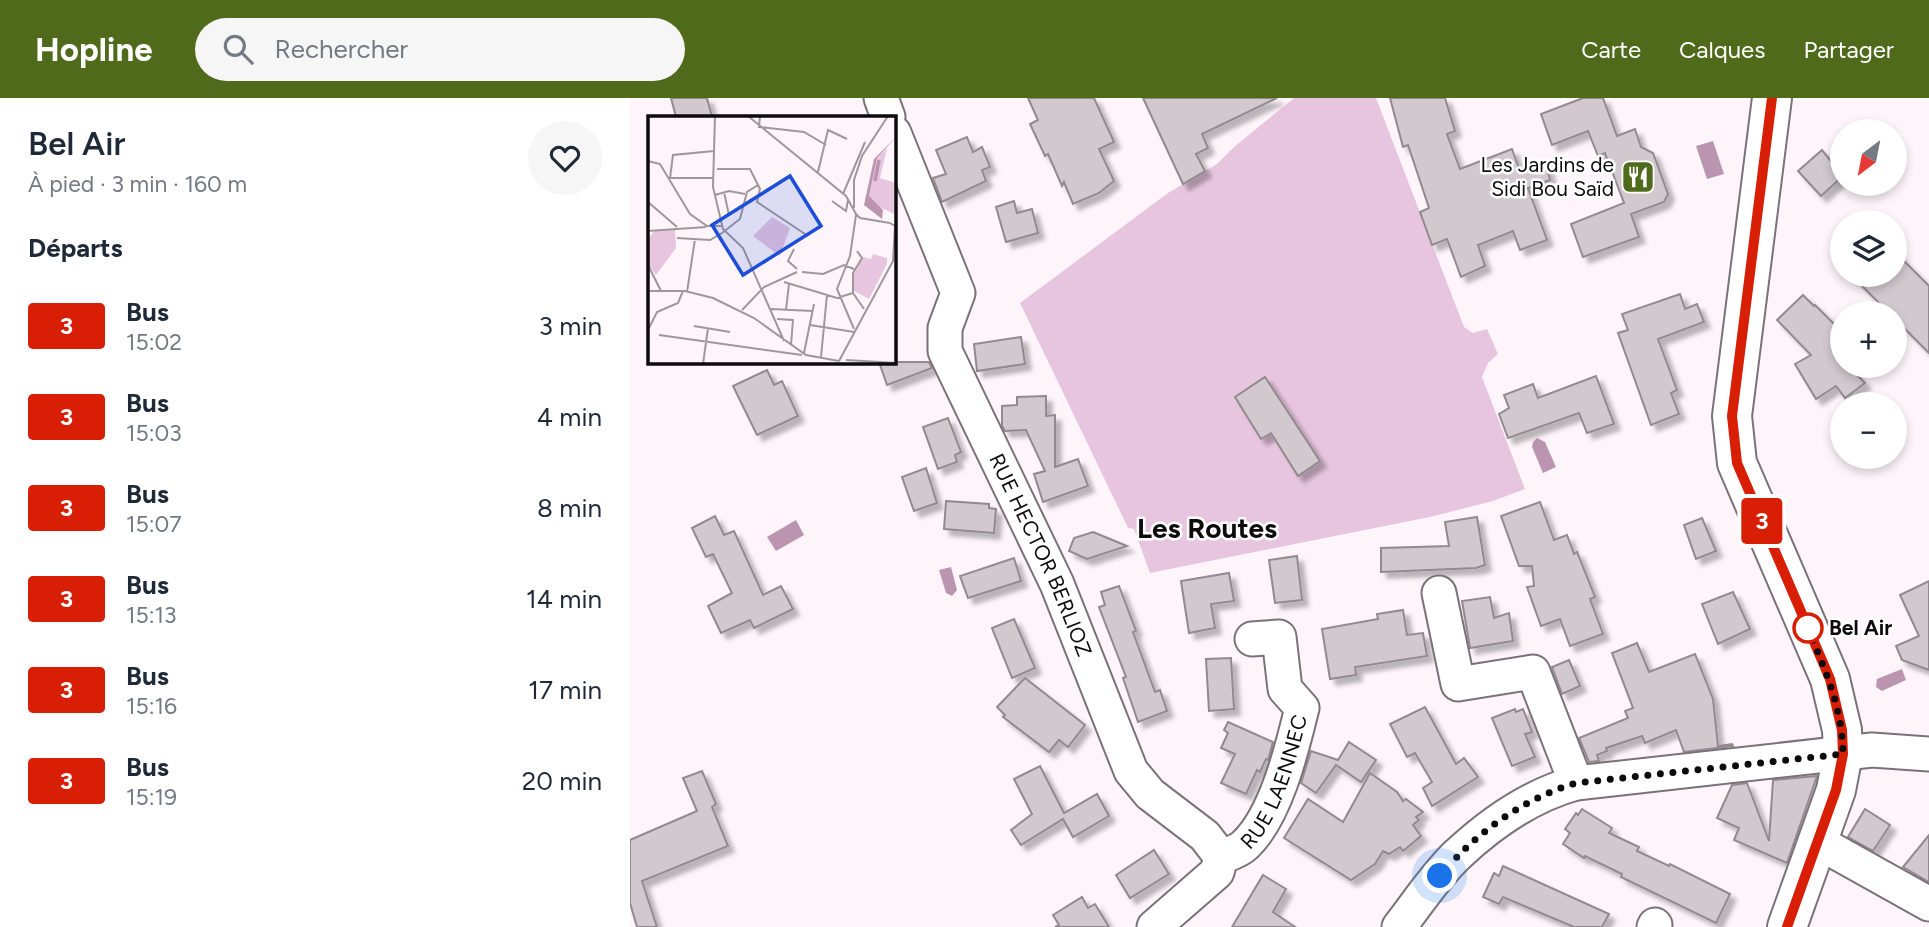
<!DOCTYPE html>
<html lang="fr">
<meta charset="utf-8">
<style>
body{margin:0;font-family:Figtree,sans-serif;background:#f6f6f7;color:#1f2937;height:100vh;display:flex;flex-direction:column;font-size:26px;white-space:nowrap}
*{box-sizing:border-box;margin:0}
p{font-size:23px;color:#747a83}
.icon{flex:none;width:38px;height:38px;fill:none;stroke:currentColor;stroke-width:2;stroke-linecap:round;stroke-linejoin:round}
.map{position:relative;flex:1;overflow:hidden}
.drawer{display:flex;flex-direction:column;background:#fff;width:630px}
.drawer>*{flex:none}
.badge{padding:0 14px;border-radius:5px;font-size:24px;line-height:46px}
.needle{width:46px;rotate:212deg}
.fabs{position:absolute;left:1200px;top:21px;display:grid;gap:14px}
.fabs a{display:grid;place-items:center;width:77px;height:77px;border-radius:50%;background:#fff;box-shadow:0 4px 10px #0003;font-size:35px}
.you{position:absolute;width:35px;height:35px;margin:-18px;border:5px solid #fff;border-radius:50%;background:#1a73e8;box-shadow:0 0 0 10px #1a73e833}
.map>.badge{position:absolute;translate:-50% -50%;box-shadow:0 0 0 4px #fff}
h2{padding:0 28px;font-size:26px;line-height:63px}
.round{display:grid;place-items:center;flex:none;width:74px;height:74px;border-radius:37px;background:#f6f6f7}
.headline{display:flex;align-items:center;justify-content:space-between;height:119px;padding:0 28px}
h1{font-size:33px;font-weight:600;line-height:52px}
ul{padding:0;list-style:none}
li{display:flex;align-items:center;gap:21px;height:91px;padding:0 28px}
li div{flex:1}
li b{display:block;font-size:26px}
li em{font-style:normal}
li .badge{min-width:77px;font-weight:700;text-align:center}
header{display:flex;align-items:center;gap:42px;box-sizing:border-box;height:98px;padding:0 35px;background:#506a1c;color:#fff}
header strong{font-size:33px}
nav{display:flex;gap:38px;margin-inline-start:auto;font-size:24px}
.search{width:490px;height:63px;background:#f6f6f7;display:flex;align-items:center;gap:18px;box-sizing:border-box;padding:0 24px;border-radius:38px;color:#747a83;font-size:26px}
main{display:flex;flex:1;min-height:0}
.map>svg:first-child{display:block}
</style>
<header>
<strong>Hopline</strong>
<div class="search"><svg class="icon" aria-label="search" viewBox="0 0 24 24"><circle cx="10" cy="10" r="6"/><path d="M15 15l6 6"/></svg>Rechercher</div>
<nav><a>Carte</a><a>Calques</a><a>Partager</a></nav>
</header>
<main>
<section class="drawer">
<div class="headline"><div><h1>Bel Air</h1><p>À pied · 3 min · 160 m</p></div><a class="round"><svg class="icon" aria-label="heart" viewBox="0 0 24 24"><path d="M12 20l-8-8c-3-5 5-10 8-4 3-6 11-1 8 4z"/></svg></a></div>
<h2>Départs</h2>
<ul>
<li><span class="badge" style="background:#d81e05;color:#fff">3</span><div><b>Bus</b><p>15:02</p></div><em>3 min</em></li>
<li><span class="badge" style="background:#d81e05;color:#fff">3</span><div><b>Bus</b><p>15:03</p></div><em>4 min</em></li>
<li><span class="badge" style="background:#d81e05;color:#fff">3</span><div><b>Bus</b><p>15:07</p></div><em>8 min</em></li>
<li><span class="badge" style="background:#d81e05;color:#fff">3</span><div><b>Bus</b><p>15:13</p></div><em>14 min</em></li>
<li><span class="badge" style="background:#d81e05;color:#fff">3</span><div><b>Bus</b><p>15:16</p></div><em>17 min</em></li>
<li><span class="badge" style="background:#d81e05;color:#fff">3</span><div><b>Bus</b><p>15:19</p></div><em>20 min</em></li>
</ul>
</section>
<div class="map">
<svg width="1299" height="829" viewBox="0 0 1299 829">
<defs>
<filter id="shadow"><feDropShadow dx="6" dy="6" stdDeviation="2" flood-color="#0004"/></filter>
</defs>
<rect width="100%" height="100%" fill="#fef5fb"/>
<polygon fill="#e7c5de" points="664,0 746,0 834,229 843,235 857,231 868,256 858,265 852,279 895,391 863,403 800,419 520,475 504,431 498,430 390,205 538,95 587,66 604,49"/>
<g fill="#bb94b0">
<polygon points="1083,43 1094,76 1077,81 1066,48"/>
<polygon points="907,340 915,344 926,369 913,375 902,349 903,344"/>
<polygon points="166,422 174,437 146,453 137,439"/>
<polygon points="321,469 327,492 322,498 316,495 309,472"/>
<polygon points="1272,571 1276,582 1252,593 1246,589 1247,581"/>
</g>
<g fill="#d2c9cf" stroke="#928a8f" stroke-width="2" filter="url(#shadow)">
<polygon points="41,0 77,0 82,19 46,19"/>
<polygon points="398,0 464,0 484,44 469,51 484,83 469,95 443,106 434,84 432,88 418,56 415,58 400,26 408,22"/>
<polygon points="513,0 647,0 572,36 578,50 566,56 575,73 553,86"/>
<polygon points="760,0 815,0 825,33 817,36 830,71 882,51 890,73 916,64 920,82 898,90 917,142 890,152 883,133 848,147 855,168 831,179 817,141 802,147 790,114 799,110 778,47 773,49"/>
<polygon points="953,0 973,0 987,38 1005,31 1011,49 1023,55 1038,96 1034,104 1001,116 1009,139 953,159 941,126 994,105 975,55 968,58 958,33 922,47 911,16"/>
<polygon points="337,39 343,54 352,49 360,69 352,72 356,83 312,104 303,80 316,76 306,52"/>
<polygon points="1192,52 1213,78 1191,98 1168,73"/>
<polygon points="384,103 387,115 402,111 408,135 376,144 366,109"/>
<polygon points="1265,154 1299,188 1299,255 1265,221 1265,215 1259,215 1221,177 1265,177"/>
<polygon points="1050,196 1055,211 1067,206 1074,224 1028,241 1047,292 1041,295 1049,316 1021,327 988,235 998,232 992,216"/>
<polygon points="1173,197 1184,208 1185,207 1213,235 1213,268 1218,268 1235,285 1215,300 1206,288 1186,301 1165,266 1181,257 1147,222"/>
<polygon points="391,239 395,266 347,273 344,246"/>
<polygon points="249,264 299,264 302,270 257,287"/>
<polygon points="137,272 144,287 152,283 168,318 127,337 103,288"/>
<polygon points="966,278 984,326 957,335 949,315 878,340 869,316 879,310 874,297 903,286 908,300"/>
<polygon points="635,279 690,363 668,378 641,335 631,341 605,299"/>
<polygon points="416,298 416,318 425,317 425,369 448,361 458,388 413,404 404,376 415,373 396,332 375,333 372,328 372,308 387,307 387,299"/>
<polygon points="318,320 331,354 325,357 327,364 308,371 293,329"/>
<polygon points="296,370 307,405 284,413 272,379"/>
<polygon points="316,403 359,406 359,410 366,411 364,435 314,431"/>
<polygon points="910,404 924,442 937,437 944,456 947,454 965,499 960,501 973,536 940,548 930,521 911,528 897,489 904,488 902,468 889,468 871,418"/>
<polygon points="85,418 94,437 104,433 133,497 151,488 163,511 124,530 120,522 91,535 78,508 102,495 83,456 76,459 62,430"/>
<polygon points="847,419 855,467 846,470 751,474 751,450 819,448 815,424"/>
<polygon points="1072,420 1086,453 1066,461 1054,427"/>
<polygon points="463,434 497,448 457,461 439,453 444,440"/>
<polygon points="667,458 672,502 645,505 639,462"/>
<polygon points="384,460 391,483 338,500 330,478"/>
<polygon points="599,475 604,503 581,506 585,530 559,535 551,483"/>
<polygon points="1299,483 1299,572 1272,562 1266,548 1289,538 1270,497"/>
<polygon points="489,488 506,533 503,534 525,594 530,592 537,613 508,624 493,580 496,579 469,509 475,507 471,494"/>
<polygon points="1103,494 1120,531 1088,546 1072,506"/>
<polygon points="860,499 864,520 879,515 883,543 840,550 832,503"/>
<polygon points="773,512 777,537 793,535 797,558 725,569 726,577 700,581 692,531 748,521 747,516"/>
<polygon points="384,521 405,570 382,580 362,530"/>
<polygon points="1007,545 1019,574 1065,556 1083,601 1088,648 1102,646 1103,648 1054,654 1046,632 1015,645 1012,638 976,650 977,653 967,657 969,663 959,664 949,640 998,620 995,613 1003,610 982,555"/>
<polygon points="601,560 604,611 579,613 576,561"/>
<polygon points="939,562 950,588 932,596 922,569"/>
<polygon points="395,580 455,627 438,649 429,642 419,654 373,619 375,617 367,609"/>
<polygon points="795,609 826,666 834,660 848,679 802,708 793,690 802,684 785,655 777,659 760,626"/>
<polygon points="885,611 886,614 893,611 902,634 895,636 905,659 882,668 862,620"/>
<polygon points="598,624 643,644 638,662 636,661 630,674 627,672 616,696 591,685 605,656 591,650 598,635 594,632"/>
<polygon points="719,644 746,662 731,684 706,667 686,695 671,685 681,653 708,662"/>
<polygon points="410,668 434,715 467,696 479,718 443,739 433,721 391,747 381,732 402,716 384,681"/>
<polygon points="72,673 86,706 82,709 98,748 12,783 27,829 7,829 0,805 0,742 67,713 53,680"/>
<polygon points="740,675 767,694 773,703 776,701 793,714 786,719 789,722 783,727 791,738 773,753 770,749 759,756 753,753 745,766 721,782 654,740 678,701 713,724"/>
<polygon points="1187,678 1157,765 1104,742 1109,730 1087,720 1102,687 1117,685 1139,743 1143,682"/>
<polygon points="952,711 982,730 979,735 1009,749 1007,753 1039,768 1040,766 1100,796 1086,825 991,779 992,776 955,758 954,760 933,746 940,735 935,731 946,715 948,717"/>
<polygon points="1235,711 1260,727 1243,753 1218,739"/>
<polygon points="1299,737 1299,784 1273,769"/>
<polygon points="524,752 539,776 500,800 486,777"/>
<polygon points="873,768 979,816 972,829 944,829 873,799 869,806 853,799 864,775 869,778"/>
<polygon points="633,777 656,791 643,814 665,829 602,829"/>
<polygon points="452,799 458,810 465,806 479,829 425,829 429,827 423,817"/>
</g>
<g fill="none" stroke-linecap="round" stroke-linejoin="round">
<defs>
<g id="minor">
<polyline points="251,0 258,19"/>
<path id="s1" d="M264,35l64,160 -13,35v23l112,233 74,187 19,23 55,42 16,21 -4,15 -63,55"/>
<polyline points="809,495 828,586 903,574 946,685"/>
<polyline points="1188,744 1299,806"/>
<path id="s2" d="M591,759c8,-3 18,-6 24,-12 31,-29 47,-96 57,-137l-17,-19 -6,-52 -27,2"/>
<path d="M769,829c18,-23 36,-51 58,-72 33,-31 75,-60 119,-72l296,-33 57,4"/>
<polyline points="1024,829 1025,827"/>
</g>
<polyline id="major" points="1142,0 1102,318 1107,365 1200,581 1212,632 1213,656 1206,692 1157,829"/>
</defs>
<use href="#minor" stroke="#7a7278" stroke-width="37"/>
<use href="#major" stroke="#7a7278" stroke-width="42"/>
<use href="#minor" stroke="#fff" stroke-width="33"/>
<use href="#major" stroke="#fff" stroke-width="38"/>
</g>
<g fill="none" stroke-linecap="round" stroke-linejoin="round">
<defs>
<polyline id="line" points="1142,0 1102,318 1107,365 1200,581 1212,632 1213,656 1206,692 1157,829"/>
</defs>
<use href="#line" stroke="#fff" stroke-width="16"/>
<use href="#line" stroke="#d81e05" stroke-width="10"/>
<path stroke="#0e0b0d" stroke-width="7" stroke-dasharray="0 12.6" d="M810,778c34,-42 84,-78 136,-93l267,-29c-1,-49 -18,-83 -35,-126"/>
</g>
<defs>
<symbol id="restaurant-square" viewBox="-11 -11 22 22"><rect x="-9" y="-9" width="18" height="18" rx="4" fill="#506a1c" stroke="#fff"/><path d="M-5-6h1v4h1v-4h1v4h1v-4h1v5L-1.5 .5V6h-2V.5L-5-1ZM5-6V6H3V1.5H1.5Q1.5-4 5-6Z" fill="#fff"/></symbol>
</defs>
<g fill-rule="evenodd">
<use href="#restaurant-square" x="989" y="60" width="38" height="38"/>
</g>
<circle fill="#fff" stroke="#d81e05" stroke-width="3.5" cx="1178" cy="530" r="14"/>
<g text-anchor="middle" stroke-width="5" stroke-linejoin="round" paint-order="stroke">
<g font-size="21" fill="#0e0b0d" stroke="#fff" text-anchor="end">
<text x="984" y="74">Les Jardins de<tspan x="984" dy="24">Sidi Bou Saïd</tspan></text>
</g>
<g font-size="21" fill="#0e0b0d" stroke="#fff">
<text dy="7" stroke="none"><textPath href="#s1" startOffset="458">RUE HECTOR BERLIOZ</textPath></text>
<text dy="7" stroke="none"><textPath href="#s2" startOffset="98">RUE LAENNEC</textPath></text>
</g>
<g font-size="21" font-weight="bold" fill="#0e0b0d" stroke="#fff" text-anchor="start">
<text x="1199" y="537">Bel Air</text>
</g>
<g font-size="28" font-weight="bold" fill="#0e0b0d" stroke="#fff">
<text x="577" y="440">Les Routes</text>
</g>
</g>
<g transform="translate(18 18)">
<rect width="248" height="248" fill="#fef5fb"/>
<path d="M239,32l-7,30 16,5v32l-24,-12 -3,-7 8,-38zM124,101l18,11 -10,28 -27,-20zM27,113l1,19 -20,27 -8,-11v-25l7,-9zM225,138l14,4v6l-18,35 -15,-8v-17l9,-17 8,2z" fill="#e7c5de"/>
<path d="M248,21l-19,21 -8,38 14,14 -1,9 -18,-14 10,-46z" fill="#bb94b0"/>
<path fill="none" stroke="#bb94b0" stroke-width="3.5" d="M227,65l4,-21"/>
<path fill="none" stroke="#9e979c" stroke-width="2" d="M67,0l-2,71 10,42 20,19 41,93M100,0l98,80 10,18M112,0l-1,11 45,5 22,13M66,35l-41,4 -3,23h44M0,45l12,3 30,50 17,12h15M69,53h33l10,20 -3,13 51,34M170,56l10,-42 19,9M76,76l5,23M195,78l22,-52M67,79l14,-4 16,3M184,85l14,10 2,-11M0,86l29,25M206,92v-28l8,-24 26,-40M207,97l5,5 30,5M0,115l58,-4M29,122l33,2 12,-7 18,-14 7,-27 11,-7M146,133l-6,12 9,8M209,135l5,7 -9,15v20l11,16M0,149l13,26M154,156l21,2 21,-9 10,4M136,166l53,16 16,-5M0,175h37l28,7 41,20 52,37 33,6M39,176l8,-53M123,193l42,2M94,194l22,-23 33,-15M138,194l3,-26M129,203l16,1 -2,25M162,209l44,7M46,210l36,6M206,213l-17,-40 13,-33 6,-41M0,214l9,-18 21,-9 5,-12M11,219l143,20M156,237l10,-49M173,241l6,-62M198,244l51,3M191,245l54,-100 2,-35 -5,-3M55,248l5,-36"/>
<path fill="#1d4ed8" fill-opacity="0.15" stroke="#1d4ed8" stroke-width="3.5" d="M142,60l31,50 -78,49 -31,-50z"/>
<rect width="248" height="248" fill="none" stroke="#0e0b0d" stroke-width="3.5"/>
</g>
</svg>
<div class="fabs">
<a><svg class="needle" viewBox="-14 -14 28 28"><path d="M0-13l5 13h-10z" fill="#e53935"/><path d="M0 13l5-13h-10z" fill="#747a83"/></svg></a>
<a><svg class="icon" aria-label="layers" viewBox="0 0 24 24"><path d="M12 4l9 5-9 5-9-5zM3 14l9 5 9-5"/></svg></a>
<a>+</a>
<a>−</a>
</div>
<div class="you" style="left:810px;top:778px"></div>
<b class="badge" style="left:1132px;top:423px;background:#d81e05;color:#fff">3</b>
</div>
</main>
